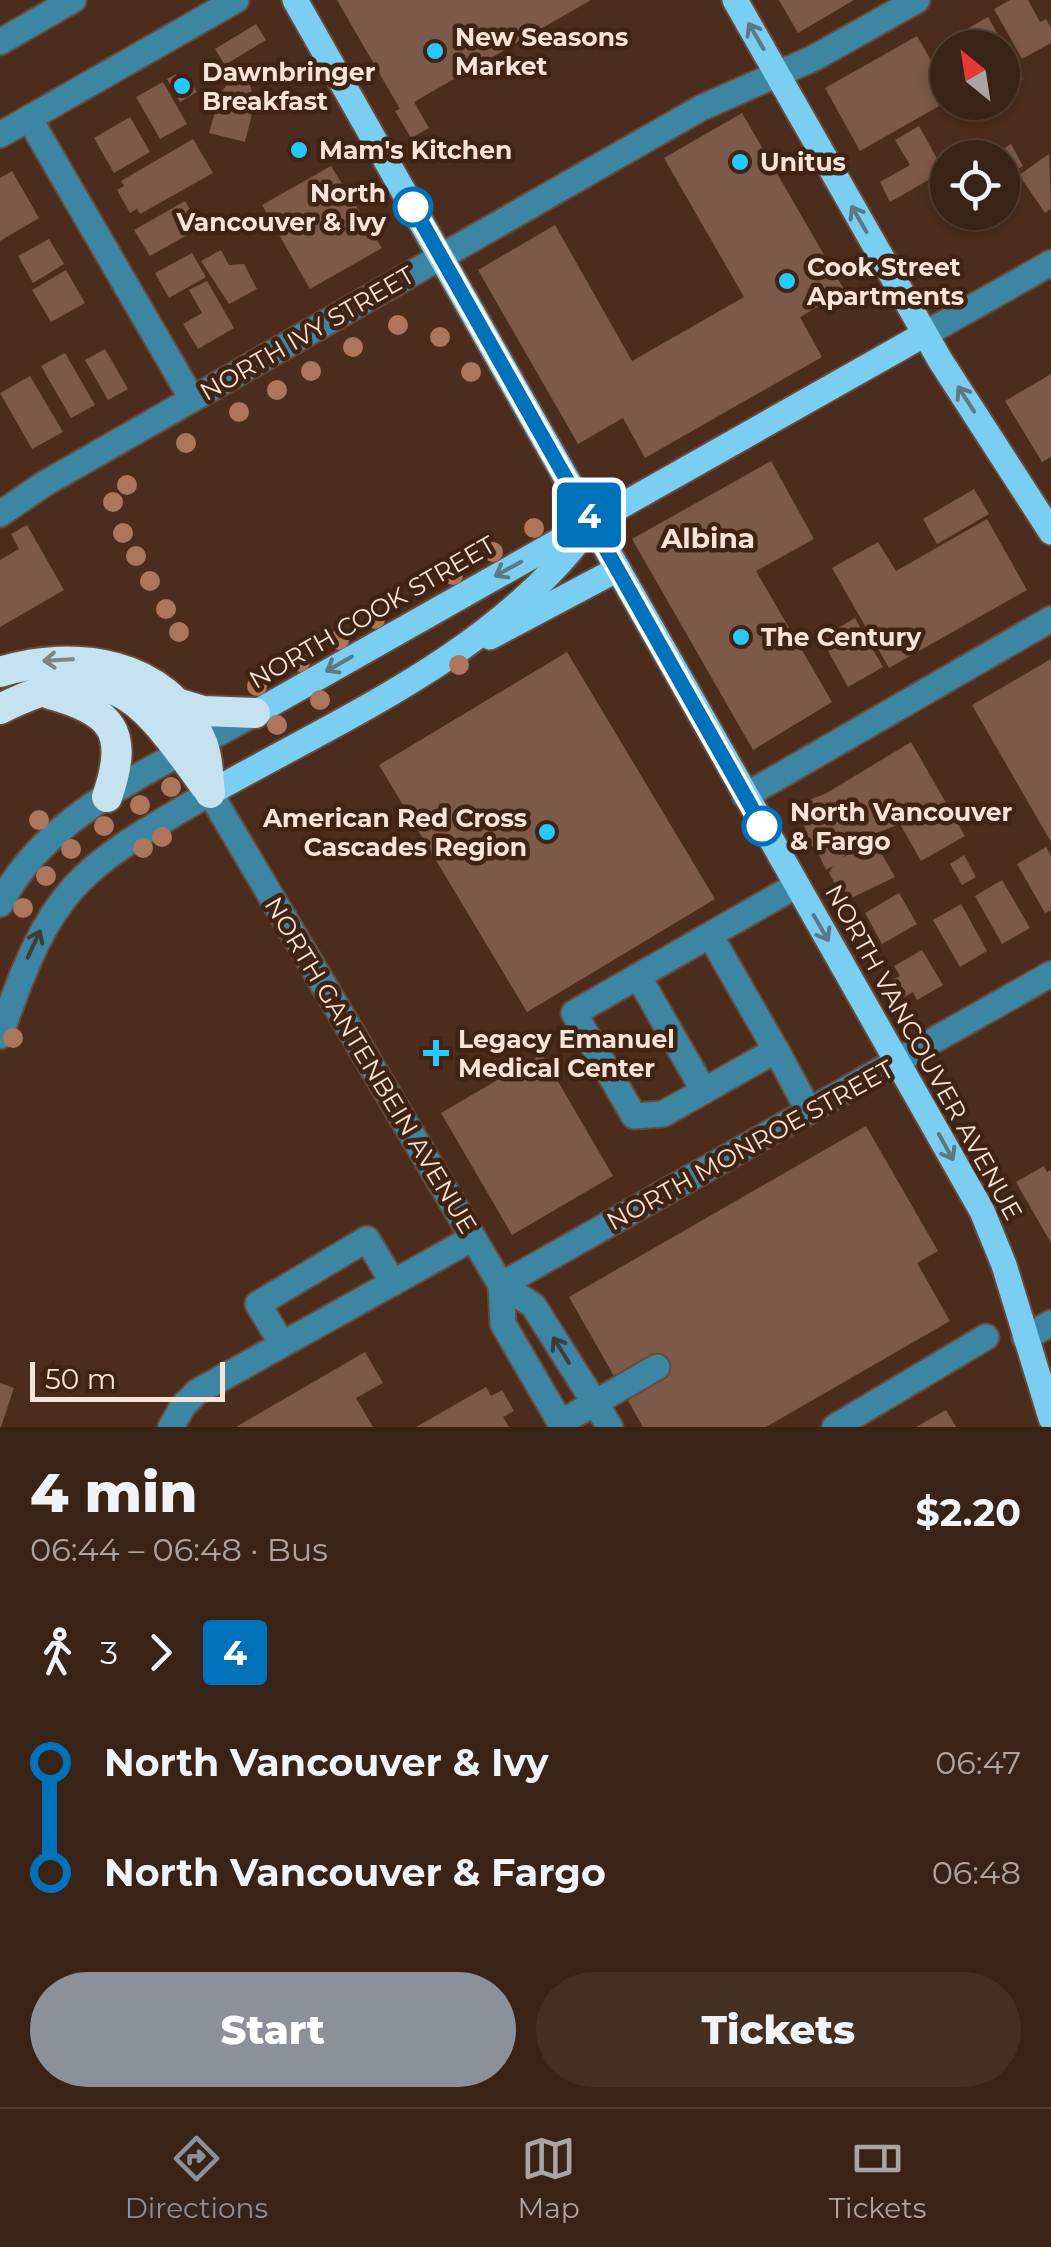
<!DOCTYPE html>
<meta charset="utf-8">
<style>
body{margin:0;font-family:Montserrat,sans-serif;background:#442f23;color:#f1f3f6;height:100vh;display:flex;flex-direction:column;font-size:38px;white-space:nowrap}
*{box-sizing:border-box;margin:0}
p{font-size:32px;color:#aba4a1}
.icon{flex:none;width:55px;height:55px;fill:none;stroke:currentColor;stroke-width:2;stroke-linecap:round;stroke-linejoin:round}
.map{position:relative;height:1427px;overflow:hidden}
.drawer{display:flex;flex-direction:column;background:#392216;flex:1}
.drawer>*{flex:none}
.badge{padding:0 20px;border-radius:8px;font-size:35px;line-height:65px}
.needle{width:65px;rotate:330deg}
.fabs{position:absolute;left:930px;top:30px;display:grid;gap:20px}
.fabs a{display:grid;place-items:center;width:90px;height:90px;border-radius:50%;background:#392216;box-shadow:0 5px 15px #0003,0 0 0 2px #533f35;font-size:50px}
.scale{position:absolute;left:30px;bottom:25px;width:195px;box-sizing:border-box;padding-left:10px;border:5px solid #f8e3d9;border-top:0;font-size:28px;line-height:35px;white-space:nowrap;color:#f8e3d9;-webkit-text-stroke:8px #412313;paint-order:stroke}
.map>.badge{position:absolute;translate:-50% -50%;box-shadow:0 0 0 5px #fff}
.legs{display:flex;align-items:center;gap:15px;height:110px;padding:0 30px;font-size:32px}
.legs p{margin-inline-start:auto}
.overview{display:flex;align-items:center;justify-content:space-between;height:170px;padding:0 30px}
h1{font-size:55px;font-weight:800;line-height:75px}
.primary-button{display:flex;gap:20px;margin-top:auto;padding:20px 30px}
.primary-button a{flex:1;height:115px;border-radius:60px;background:#8c9099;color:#fff;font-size:40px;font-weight:800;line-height:115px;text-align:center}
.primary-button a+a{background:#442f23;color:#f1f3f6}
ul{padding:0 30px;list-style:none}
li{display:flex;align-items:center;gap:35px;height:110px;font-size:38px}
li i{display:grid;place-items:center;width:15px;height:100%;margin:0 12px;background:currentColor}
li i::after{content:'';width:25px;height:25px;margin:-12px;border:8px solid;border-radius:50%;background:#392216}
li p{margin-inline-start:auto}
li:first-child i{background:linear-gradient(#0000 50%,currentColor 0)}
li:last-child i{background:linear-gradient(currentColor 50%,#0000 0)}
.dock{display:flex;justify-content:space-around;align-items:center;height:140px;border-top:2px solid #533f35;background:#392216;font-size:28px;color:#aba4a1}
.dock a{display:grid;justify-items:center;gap:5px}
.dock .active{color:#8c9099}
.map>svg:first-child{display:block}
</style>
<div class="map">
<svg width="1051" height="1427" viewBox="0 0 1051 1427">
<rect width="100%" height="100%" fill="#4c2d1d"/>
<g fill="#7c5949">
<polygon points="337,0 591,0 414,102 429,128 411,138 395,111 400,109"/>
<polygon points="779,0 854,0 798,33"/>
<polygon points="1010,0 1028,0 1040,22 1046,19 1051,28 1051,43 1022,59 994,9"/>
<polygon points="988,17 1023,79 1002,91 1002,48 966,48 958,34"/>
<polygon points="256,24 266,40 225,65 215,49"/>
<polygon points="917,36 948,90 948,101 860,151 825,88"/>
<polygon points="176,74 180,81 188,76 197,92 180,102 167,79"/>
<polygon points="236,75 247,76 255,102 245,142 209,133 221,92"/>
<polygon points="163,82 187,124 160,139 136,97"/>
<polygon points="742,113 845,291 800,317 822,357 645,458 623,418 578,444 478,270 555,225 632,361 744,297 664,158"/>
<polygon points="130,117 150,152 114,173 94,138"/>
<polygon points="919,126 944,171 890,202 880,182 910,165 895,140"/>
<polygon points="193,139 213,173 140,214 137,209 130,213 117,190 124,186 121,181"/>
<polygon points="1011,144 1023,166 1009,174 996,153"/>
<polygon points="1049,154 1051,209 1045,213 1019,175"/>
<polygon points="331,166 382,248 310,289 262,205"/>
<polygon points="12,171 39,218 0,241 0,178"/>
<polygon points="185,201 200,228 150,256 134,230"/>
<polygon points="49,239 64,264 33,283 18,256"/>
<polygon points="221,250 229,265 244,264 257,289 229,304 201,261"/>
<polygon points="192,253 206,277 169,298 155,273"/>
<polygon points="66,270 85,303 51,322 32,290"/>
<polygon points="207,281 234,328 198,349 183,324 202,313 189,290"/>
<polygon points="105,349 128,389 108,400 85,360"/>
<polygon points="65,353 95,405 71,418 41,366"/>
<polygon points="1051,374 1051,457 1042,462 1005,401"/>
<polygon points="30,376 63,432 32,449 0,393"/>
<polygon points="771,461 814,539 756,571 832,702 753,750 632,539"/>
<polygon points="974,489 989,514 937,544 923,519"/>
<polygon points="987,519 1027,590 889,668 832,568 878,542 896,571"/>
<polygon points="27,525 64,590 0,627 0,560 19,549 11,534"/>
<polygon points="855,618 883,667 848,687 821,638"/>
<polygon points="567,652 715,899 527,1012 379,765"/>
<polygon points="1051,659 1051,842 972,705"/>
<polygon points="911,742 965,836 921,861 900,824 882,831 841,858 875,842 895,877 845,901 829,873 833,866 826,870 815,846 806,851 796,834 806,829 790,807 825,794"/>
<polygon points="1046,847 1051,856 1051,910 1045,913 1017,864"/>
<polygon points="964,855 976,877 962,885 950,864"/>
<polygon points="1002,880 1030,928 1002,944 975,896"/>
<polygon points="899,893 917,924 882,944 865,913"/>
<polygon points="961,904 987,951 960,967 933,920"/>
<polygon points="922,950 943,985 917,1000 913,992 899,1000 888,982 900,976 894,966"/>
<polygon points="542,1054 613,1176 512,1235 441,1113"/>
<polygon points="866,1126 938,1251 917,1263 950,1321 766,1427 643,1427 569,1297"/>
<polygon points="1044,1166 1047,1172 1051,1170 1051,1243 1016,1182"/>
<polygon points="365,1352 383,1383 356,1398 373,1427 236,1427"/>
<polygon points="0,1383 14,1388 1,1427 0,1427"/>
<polygon points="486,1387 491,1396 502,1390 514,1411 503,1417 509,1427 416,1427"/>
<polygon points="946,1410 956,1427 916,1427"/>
</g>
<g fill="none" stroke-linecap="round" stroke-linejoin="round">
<defs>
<g id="minor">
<polyline points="0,42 73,0"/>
<polyline points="29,118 192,399"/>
<polyline points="0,135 236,0"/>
<polyline points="925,334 1051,263"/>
<polyline points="0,514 44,484 701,108 814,58 917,0"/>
<polyline points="745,796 1051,619"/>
<path d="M0,904c48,-95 168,-141 255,-191"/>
<polyline points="710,935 776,1050 663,1114 634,1116 574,1013 797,885"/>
<polyline points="638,976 704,1091"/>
<path d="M0,1036c52,-151 75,-165 210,-243l291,492 2,39 60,103"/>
<polyline points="776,1050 809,1111"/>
<polyline points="501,1285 1051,974"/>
<polyline points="501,1285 533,1305 610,1427"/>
<polyline points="1025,1338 1051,1323"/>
<polyline points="282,1344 258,1304 367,1239 393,1283"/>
<polyline points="560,1423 657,1367"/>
<polyline points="171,1427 183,1406 197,1392 473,1238"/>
<polyline points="835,1427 986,1337"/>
</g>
<g id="major">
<polyline points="295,0 982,1211 1004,1265 1051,1418"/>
<polyline points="735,0 940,360 1051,532"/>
<polyline points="490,637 618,569"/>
<polyline points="255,713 925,334"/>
<path d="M210,793c132,-75 284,-139 377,-263"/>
</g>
<g id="highway">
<path d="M0,672c73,-23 166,-12 201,68 7,15 7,37 9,53"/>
<path d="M50,694c62,17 80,37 57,103"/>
<polyline points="176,703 203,711 255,713"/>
<path d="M0,709c114,-57 141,-11 206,78"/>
</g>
</defs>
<use href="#minor" stroke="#684a3b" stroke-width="29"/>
<use href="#major" stroke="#684a3b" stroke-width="29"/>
<use href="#highway" stroke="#684a3b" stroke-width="34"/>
<use href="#minor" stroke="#3c86a3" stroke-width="25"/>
<use href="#major" stroke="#79cef1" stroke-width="25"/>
<use href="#highway" stroke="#c4e2f0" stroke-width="30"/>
</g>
<g fill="#ab765c">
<circle cx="398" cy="325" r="10"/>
<circle cx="440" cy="337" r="10"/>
<circle cx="353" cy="347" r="10"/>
<circle cx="311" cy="371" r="10"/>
<circle cx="471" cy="372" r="10"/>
<circle cx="277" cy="390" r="10"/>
<circle cx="239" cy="412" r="10"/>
<circle cx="186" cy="443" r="10"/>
<circle cx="127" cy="485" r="10"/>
<circle cx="113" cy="502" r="10"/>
<circle cx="534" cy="528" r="10"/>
<circle cx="123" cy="533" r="10"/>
<circle cx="493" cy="552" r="10"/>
<circle cx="136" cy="556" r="10"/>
<circle cx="453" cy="575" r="10"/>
<circle cx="150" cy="581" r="10"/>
<circle cx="166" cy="609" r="10"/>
<circle cx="375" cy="619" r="10"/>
<circle cx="179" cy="632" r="10"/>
<circle cx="339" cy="640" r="10"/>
<circle cx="300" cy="662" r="10"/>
<circle cx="459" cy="665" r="10"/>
<circle cx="257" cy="686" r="10"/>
<circle cx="320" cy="700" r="10"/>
<circle cx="277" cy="725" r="10"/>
<circle cx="171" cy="787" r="10"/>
<circle cx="140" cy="805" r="10"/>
<circle cx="39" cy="820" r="10"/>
<circle cx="104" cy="826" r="10"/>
<circle cx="162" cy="837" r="10"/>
<circle cx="143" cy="848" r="10"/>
<circle cx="71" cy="849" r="10"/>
<circle cx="46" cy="876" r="10"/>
<circle cx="23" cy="908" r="10"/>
<circle cx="13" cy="1038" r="10"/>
</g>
<defs><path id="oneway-shaft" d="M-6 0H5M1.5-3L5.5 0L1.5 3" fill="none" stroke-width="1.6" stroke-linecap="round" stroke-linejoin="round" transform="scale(2.5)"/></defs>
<g stroke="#5d7882">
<use href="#oneway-shaft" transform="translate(756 36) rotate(-120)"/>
<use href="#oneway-shaft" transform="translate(859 219) rotate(-120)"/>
<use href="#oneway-shaft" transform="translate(966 399) rotate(-123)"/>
<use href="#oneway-shaft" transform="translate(508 569) rotate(151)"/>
<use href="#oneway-shaft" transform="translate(339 664) rotate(150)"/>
<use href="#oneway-shaft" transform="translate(821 928) rotate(60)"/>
<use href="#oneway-shaft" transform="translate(946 1147) rotate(61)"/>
</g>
<use stroke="#828282" href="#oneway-shaft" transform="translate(58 660) rotate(177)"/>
<g stroke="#403c37">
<use href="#oneway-shaft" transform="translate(34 944) rotate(-65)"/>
<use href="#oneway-shaft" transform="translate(561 1350) rotate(-122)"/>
</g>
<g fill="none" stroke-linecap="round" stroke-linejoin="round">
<defs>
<polyline id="line-1" points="413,207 762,826"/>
</defs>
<use href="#line-1" stroke="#fff" stroke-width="22"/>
<use href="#line-1" stroke="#0072bc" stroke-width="15"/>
</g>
<g fill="#25c9fe" stroke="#412313" stroke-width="4">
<circle cx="435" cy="51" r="10"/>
<circle cx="182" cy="86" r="10"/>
<circle cx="299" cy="150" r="10"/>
<circle cx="740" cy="162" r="10"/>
<circle cx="787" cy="281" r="10"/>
<circle cx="741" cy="637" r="10"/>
<circle cx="547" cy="832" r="10"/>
<path d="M431 1038h10v10h10v10h-10v10h-10v-10h-10v-10h10z"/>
</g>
<g fill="#fff" stroke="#0072bc" stroke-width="5">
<circle cx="413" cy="207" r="18"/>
<circle cx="762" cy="826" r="18"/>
</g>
<g text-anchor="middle" stroke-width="9" stroke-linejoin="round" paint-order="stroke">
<g font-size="25" font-weight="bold" fill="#f8e3d9" stroke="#412313" text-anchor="start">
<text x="455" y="46">New Seasons<tspan x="455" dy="29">Market</tspan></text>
<text x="202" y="81">Dawnbringer<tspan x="202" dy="29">Breakfast</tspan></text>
<text x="319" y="159">Mam's Kitchen</text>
<text x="760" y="171">Unitus</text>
<text x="807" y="276">Cook Street<tspan x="807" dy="29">Apartments</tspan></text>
<text x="761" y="646">The Century</text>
<text x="527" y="827" text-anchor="end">American Red Cross<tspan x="527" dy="29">Cascades Region</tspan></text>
<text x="458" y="1048">Legacy Emanuel<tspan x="458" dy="29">Medical Center</tspan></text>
</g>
<g font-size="25" font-weight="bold" fill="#f8e3d9" stroke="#412313" text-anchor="end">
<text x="386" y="202">North<tspan x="386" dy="29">Vancouver &amp; Ivy</tspan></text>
<text x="790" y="821" text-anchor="start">North Vancouver<tspan x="790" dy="29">&amp; Fargo</tspan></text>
</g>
<g font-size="25" fill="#f8e3d9" stroke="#412313">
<text transform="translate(307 333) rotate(-30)" y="9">NORTH IVY STREET</text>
<text transform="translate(372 612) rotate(-30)" y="9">NORTH COOK STREET</text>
<text transform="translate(924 1052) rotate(61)" y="9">NORTH VANCOUVER AVENUE</text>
<text transform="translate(371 1065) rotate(59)" y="9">NORTH GANTENBEIN AVENUE</text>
<text transform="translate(750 1145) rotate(-29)" y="9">NORTH MONROE STREET</text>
</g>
<g font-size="28" font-weight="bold" fill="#f8e3d9" stroke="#412313">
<text x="708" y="548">Albina</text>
</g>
</g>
</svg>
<div class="fabs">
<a><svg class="needle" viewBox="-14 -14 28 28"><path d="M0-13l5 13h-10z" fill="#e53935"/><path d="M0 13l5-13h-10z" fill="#aba4a1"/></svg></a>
<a><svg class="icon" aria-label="locate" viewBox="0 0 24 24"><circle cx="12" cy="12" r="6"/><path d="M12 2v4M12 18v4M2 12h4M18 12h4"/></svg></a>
</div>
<div class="scale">50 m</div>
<b class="badge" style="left:589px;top:515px;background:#0072bc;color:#fff">4</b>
</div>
<section class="drawer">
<div class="overview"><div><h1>4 min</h1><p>06:44 – 06:48 · Bus</p></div><b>$2.20</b></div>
<div class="legs"><svg class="icon" aria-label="walk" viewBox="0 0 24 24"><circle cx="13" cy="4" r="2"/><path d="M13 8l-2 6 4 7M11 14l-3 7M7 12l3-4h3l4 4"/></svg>3<svg class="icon" aria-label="forward" viewBox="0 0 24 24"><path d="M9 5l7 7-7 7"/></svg><b class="badge" style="background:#0072bc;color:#fff">4</b></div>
<ul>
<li><i style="color:#0072bc"></i><b>North Vancouver &amp; Ivy</b><p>06:47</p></li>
<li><i style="color:#0072bc"></i><b>North Vancouver &amp; Fargo</b><p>06:48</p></li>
</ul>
<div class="primary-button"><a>Start</a><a>Tickets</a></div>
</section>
<nav class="dock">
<a class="active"><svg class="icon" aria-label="directions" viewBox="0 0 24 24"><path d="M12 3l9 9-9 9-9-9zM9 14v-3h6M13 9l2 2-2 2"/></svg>Directions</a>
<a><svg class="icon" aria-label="map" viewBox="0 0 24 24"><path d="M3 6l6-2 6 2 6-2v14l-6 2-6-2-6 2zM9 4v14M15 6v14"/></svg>Map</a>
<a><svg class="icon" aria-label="tickets" viewBox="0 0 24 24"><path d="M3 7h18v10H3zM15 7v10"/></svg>Tickets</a>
</nav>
